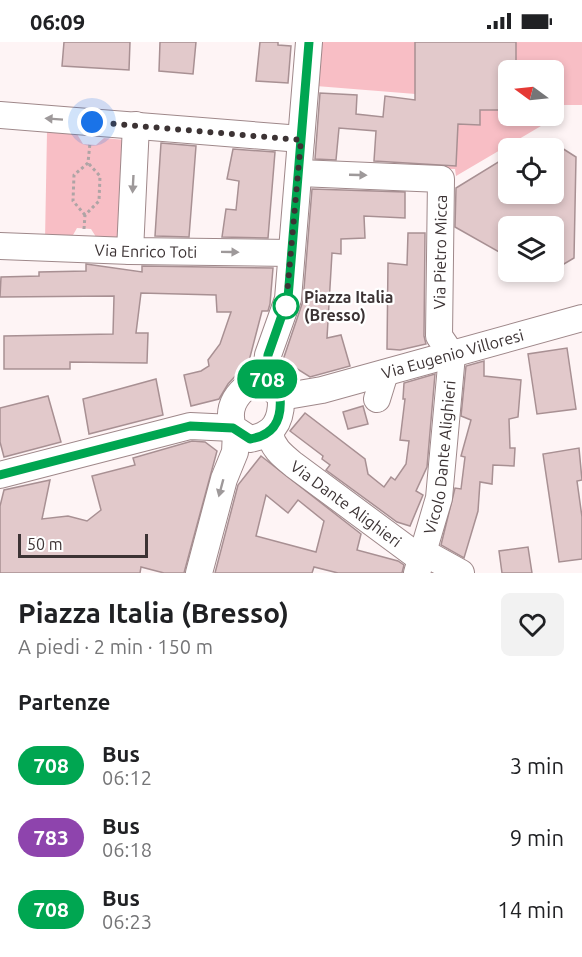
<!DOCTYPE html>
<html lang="it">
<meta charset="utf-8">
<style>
body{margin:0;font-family:Ubuntu,sans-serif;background:#f2f2f2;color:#202124;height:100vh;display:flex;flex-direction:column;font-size:22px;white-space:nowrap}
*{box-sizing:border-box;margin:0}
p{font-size:20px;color:#757577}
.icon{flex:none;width:33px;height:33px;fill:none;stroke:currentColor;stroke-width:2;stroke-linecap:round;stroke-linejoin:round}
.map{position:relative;height:531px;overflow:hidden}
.panel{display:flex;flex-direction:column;background:#fff;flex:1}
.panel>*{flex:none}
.badge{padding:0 12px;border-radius:20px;font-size:21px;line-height:39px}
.needle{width:39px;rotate:285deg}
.tools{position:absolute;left:498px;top:18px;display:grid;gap:12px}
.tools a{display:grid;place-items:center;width:66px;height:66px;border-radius:9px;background:#fff;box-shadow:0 3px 9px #0003;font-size:30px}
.scale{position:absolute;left:18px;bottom:15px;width:130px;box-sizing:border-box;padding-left:6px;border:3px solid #3c3334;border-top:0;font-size:16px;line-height:21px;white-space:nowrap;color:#3c3334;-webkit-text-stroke:4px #fff;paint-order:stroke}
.you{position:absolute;width:30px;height:30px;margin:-15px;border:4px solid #fff;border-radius:50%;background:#1a73e8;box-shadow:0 0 0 9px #1a73e833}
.map>.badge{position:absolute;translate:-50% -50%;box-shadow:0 0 0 3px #fff}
h2{padding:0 18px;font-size:22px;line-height:54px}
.round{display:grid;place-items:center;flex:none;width:63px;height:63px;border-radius:9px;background:#f2f2f2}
.summary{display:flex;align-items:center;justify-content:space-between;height:102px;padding:0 18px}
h1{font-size:28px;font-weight:600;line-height:45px}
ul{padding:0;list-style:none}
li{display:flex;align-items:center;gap:18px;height:72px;padding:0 18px}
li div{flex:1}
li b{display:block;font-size:22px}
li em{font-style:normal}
li .badge{min-width:66px;font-weight:700;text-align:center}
.status{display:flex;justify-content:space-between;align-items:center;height:42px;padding:0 30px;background:#fff;direction:ltr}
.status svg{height:16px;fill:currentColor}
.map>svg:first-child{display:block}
</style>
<div class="status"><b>06:09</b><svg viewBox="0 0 49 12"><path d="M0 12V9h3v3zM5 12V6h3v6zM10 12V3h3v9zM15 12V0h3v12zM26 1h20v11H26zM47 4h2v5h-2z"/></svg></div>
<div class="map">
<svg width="582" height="531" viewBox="0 0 582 531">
<rect width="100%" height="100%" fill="#fef4f5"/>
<g fill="#f8bec5">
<polygon points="319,0 582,0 582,63 554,63 554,28 508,28 508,74 544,74 541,84 456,134 455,127 427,127 428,53 316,44"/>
<polygon points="47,90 77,92 83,102 96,103 104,96 125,98 119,199 98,198 91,187 77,186 69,200 45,198"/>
</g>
<g fill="#e2c9cb" stroke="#a89093" stroke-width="1.5" fill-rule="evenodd">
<polygon points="64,0 130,0 129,28 62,24"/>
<polygon points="160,0 196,0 193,32 159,29"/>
<polygon points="260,0 278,0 278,3 291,4 288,41 256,39"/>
<polygon points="415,0 516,0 516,28 508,28 508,68 480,68 480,83 458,82 456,124 374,119 376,89 339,86 336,118 315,117 320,51 357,53 356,72 383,75 385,54 415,58"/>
<polygon points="161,101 196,104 189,195 155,194"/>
<polygon points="554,101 576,115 574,216 554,228 554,184 508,184 508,215 455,185 456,146 508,114 508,152 554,152"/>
<polygon points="233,107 275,110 268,196 222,195 226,167 236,168 239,139 227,137"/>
<polygon points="312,147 405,150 405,176 364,174 365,196 341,197 341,212 332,211 327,296 341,293 350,324 310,335 283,318 303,259"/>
<polygon points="408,191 425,191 424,294 426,302 400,308 387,307 388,221 407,223"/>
<polygon points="86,222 142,230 142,224 273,226 270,262 268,269 262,269 249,319 228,342 219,357 191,364 184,333 201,329 209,324 208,318 220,302 231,270 217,270 216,253 141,251 136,291 148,291 147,321 70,320 70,327 4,327 4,294 113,292 114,254 0,255 1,235 39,234 39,230 86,229"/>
<polygon points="567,306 576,367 537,372 528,312"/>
<polygon points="484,319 484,334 521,338 518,375 509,377 510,406 515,406 514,424 493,423 492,442 480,440 478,469 464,516 441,503 455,446 461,447 465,415 461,414 471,378 461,374 466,324"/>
<polygon points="435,332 427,425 416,449 423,453 410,484 397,480 326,428 330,423 322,417 323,414 290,389 305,371 365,417 368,432 384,445 391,435 395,438 406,422 409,399 400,398 405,357 403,357 404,341"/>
<polygon points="156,337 163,373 89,392 83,357"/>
<polygon points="48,354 61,400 4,415 0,400 0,366"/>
<polygon points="363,364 368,382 348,387 343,370"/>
<polygon points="192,399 205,400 217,409 184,531 164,531 141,525 140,531 0,531 0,464 4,448 50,438 42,477 68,474 87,479 101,468 92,434 135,423 133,416"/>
<polygon points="579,406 582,438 577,439 582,475 582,517 559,520 543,412"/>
<path d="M261,414l100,78 -4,16 41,11 6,4 -2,8h-64l-24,-6 -2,6h-97l23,-88zM266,453l22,18 10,-13 26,21 -8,31 -60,-16z"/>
<polygon points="528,505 532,531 502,531 499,509"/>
</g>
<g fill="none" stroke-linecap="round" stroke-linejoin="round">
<defs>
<g id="minor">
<polyline points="0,73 301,97"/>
<polyline points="299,131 441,137 439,294 452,313"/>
<path id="s1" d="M0,204l130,5 161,2"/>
<polyline points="130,209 136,83"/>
<path d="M250,342l19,1 12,12c1,24 -7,38 -31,42l-17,-11c-6,-19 1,-32 17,-44z"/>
<polyline points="269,343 266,331 268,313 288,257 309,0"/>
<path id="s2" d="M281,355l41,-7 260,-72"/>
<polyline points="377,357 385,331"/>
<path id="s3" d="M270,391c2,15 13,23 24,32l127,94 -4,14"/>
<polyline points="0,433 190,384 233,386"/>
<polyline points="423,510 461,531"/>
<path id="s4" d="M421,517l18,-61 13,-143"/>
<polyline points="199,531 224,437 235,410 236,390"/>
</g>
</defs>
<use href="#minor" stroke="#9f888a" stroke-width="28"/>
<g stroke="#aea4a5" stroke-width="3" stroke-dasharray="3 3" stroke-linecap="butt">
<polyline points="85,173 73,159 74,133 88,121 90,101"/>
<polyline points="84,187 85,173 99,159 100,134 88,121"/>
</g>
<use href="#minor" stroke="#fff" stroke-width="26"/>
</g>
<defs><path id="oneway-solid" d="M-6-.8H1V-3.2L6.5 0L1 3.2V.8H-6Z" transform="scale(1.5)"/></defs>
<g fill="#9e999a">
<use href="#oneway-solid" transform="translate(54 77) rotate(-176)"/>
<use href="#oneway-solid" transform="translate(358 133) rotate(2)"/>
<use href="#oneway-solid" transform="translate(133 142) rotate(93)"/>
<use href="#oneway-solid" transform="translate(230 210) rotate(1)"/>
<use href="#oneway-solid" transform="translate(221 446) rotate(105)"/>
</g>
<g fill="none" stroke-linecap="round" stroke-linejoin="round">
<defs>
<path id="line" d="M0,433l190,-49 43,2 17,11c24,-4 32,-19 30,-42l-11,-12 -3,-12 2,-18 20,-57 21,-256"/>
</defs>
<use href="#line" stroke="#fff" stroke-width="14"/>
<use href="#line" stroke="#00a651" stroke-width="9"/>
<polyline stroke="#3c3334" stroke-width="6" stroke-dasharray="0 10.8" points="92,80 301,98 286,264"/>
</g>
<circle fill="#fff" stroke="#00a651" stroke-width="3" cx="286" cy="264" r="12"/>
<g text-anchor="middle" stroke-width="4.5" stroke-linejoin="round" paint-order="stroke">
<g font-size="16" fill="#3c3334" stroke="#fff">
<text dy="6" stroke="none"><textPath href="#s1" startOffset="146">Via Enrico Toti</textPath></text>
<text transform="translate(440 210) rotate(-89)" y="6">Via Pietro Micca</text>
<text dy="6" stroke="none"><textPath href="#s2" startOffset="177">Via Eugenio Villoresi</textPath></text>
<text dy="6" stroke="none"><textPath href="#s4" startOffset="104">Vicolo Dante Alighieri</textPath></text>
<text dy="6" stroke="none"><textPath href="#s3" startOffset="106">Via Dante Alighieri</textPath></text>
</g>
<g font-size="16" font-weight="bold" fill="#3c3334" stroke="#fff" text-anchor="start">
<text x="304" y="261">Piazza Italia<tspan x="304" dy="18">(Bresso)</tspan></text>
</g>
</g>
</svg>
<div class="tools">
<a><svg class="needle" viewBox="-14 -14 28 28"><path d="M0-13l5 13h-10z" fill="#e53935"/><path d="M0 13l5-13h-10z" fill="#757577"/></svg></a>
<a><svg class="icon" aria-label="locate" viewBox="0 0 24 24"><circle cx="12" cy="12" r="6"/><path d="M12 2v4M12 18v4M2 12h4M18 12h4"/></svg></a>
<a><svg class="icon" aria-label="layers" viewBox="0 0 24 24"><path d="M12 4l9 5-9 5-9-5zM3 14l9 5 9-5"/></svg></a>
</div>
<div class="scale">50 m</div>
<div class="you" style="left:92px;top:80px"></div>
<b class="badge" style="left:267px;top:337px;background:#00a651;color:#fff">708</b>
</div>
<section class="panel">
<div class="summary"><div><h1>Piazza Italia (Bresso)</h1><p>A piedi · 2 min · 150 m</p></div><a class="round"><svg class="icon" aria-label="heart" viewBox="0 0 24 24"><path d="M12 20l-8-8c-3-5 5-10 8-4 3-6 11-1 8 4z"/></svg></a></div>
<h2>Partenze</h2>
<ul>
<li><span class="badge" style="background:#00a651;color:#fff">708</span><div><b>Bus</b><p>06:12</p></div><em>3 min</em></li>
<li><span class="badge" style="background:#8e44ad;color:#fff">783</span><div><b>Bus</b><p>06:18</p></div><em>9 min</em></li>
<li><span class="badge" style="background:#00a651;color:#fff">708</span><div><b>Bus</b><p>06:23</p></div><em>14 min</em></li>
</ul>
</section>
